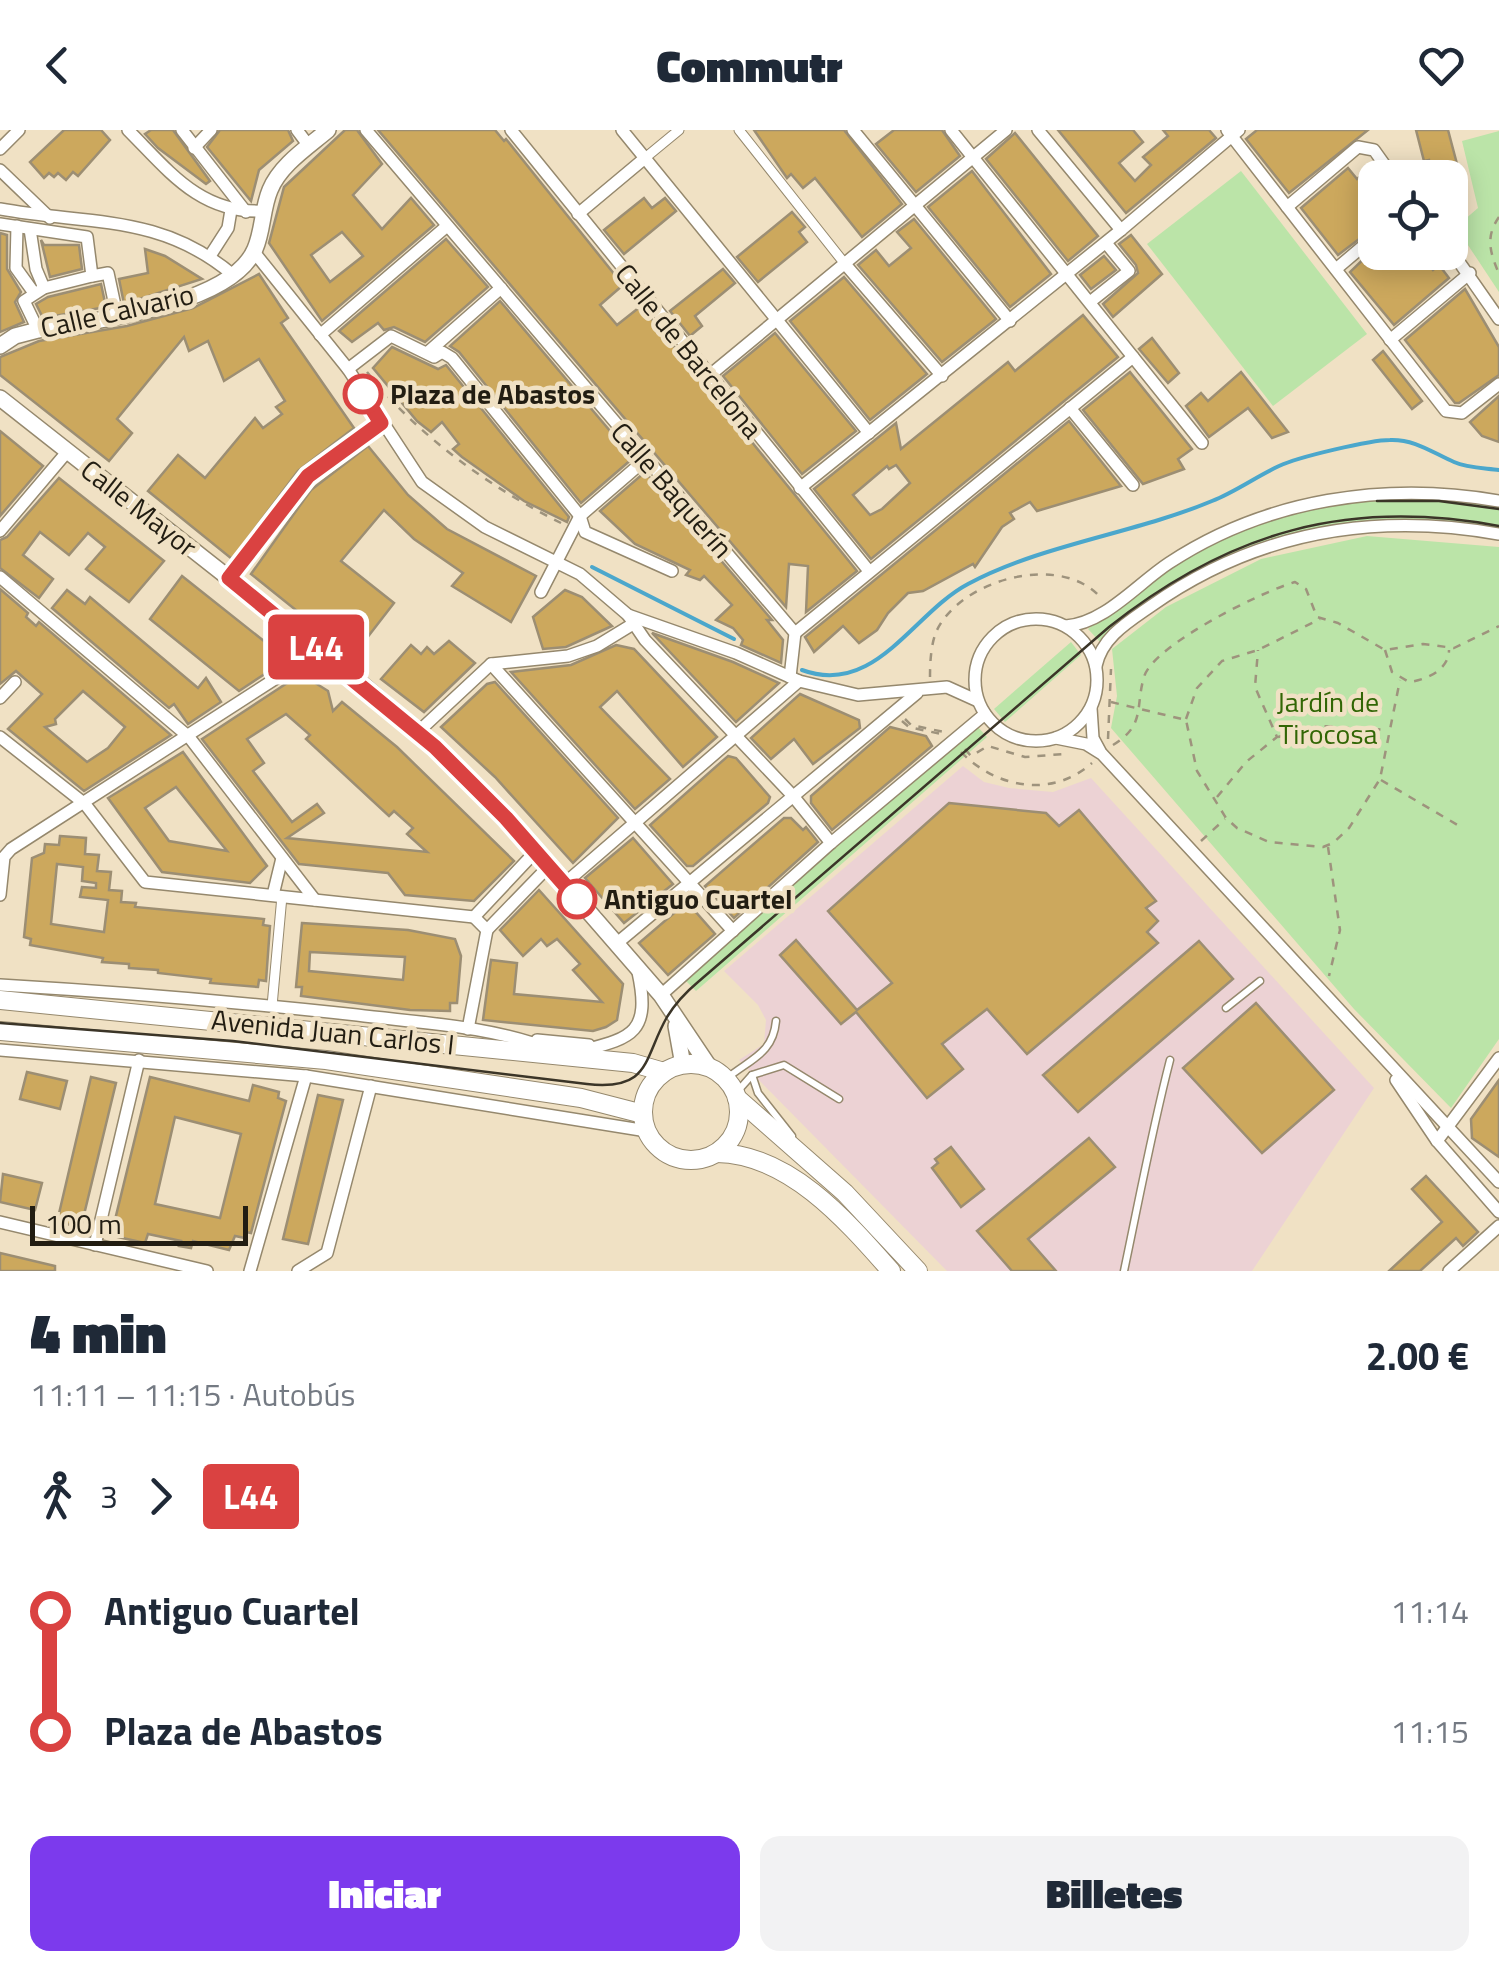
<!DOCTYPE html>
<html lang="es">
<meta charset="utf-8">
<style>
body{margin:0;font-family:"Titillium Web",sans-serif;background:#f2f2f3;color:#1f2937;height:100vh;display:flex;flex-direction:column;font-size:38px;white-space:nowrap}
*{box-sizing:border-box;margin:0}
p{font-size:32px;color:#747a83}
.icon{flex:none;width:55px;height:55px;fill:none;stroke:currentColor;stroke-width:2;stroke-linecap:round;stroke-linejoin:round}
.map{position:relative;height:1141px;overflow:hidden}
.side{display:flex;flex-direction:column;background:#fff;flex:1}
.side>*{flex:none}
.badge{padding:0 20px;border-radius:8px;font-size:35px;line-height:65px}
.buttons{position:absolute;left:1358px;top:30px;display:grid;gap:20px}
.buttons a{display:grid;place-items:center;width:110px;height:110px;border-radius:20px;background:#fff;box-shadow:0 5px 25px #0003;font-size:50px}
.scale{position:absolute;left:30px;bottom:25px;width:218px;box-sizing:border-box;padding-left:10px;border:5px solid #221d12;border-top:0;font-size:28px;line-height:35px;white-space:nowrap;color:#221d12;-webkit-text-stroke:8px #f0e1c4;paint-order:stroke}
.map>.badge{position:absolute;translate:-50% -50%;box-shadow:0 0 0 5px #fff}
.legs{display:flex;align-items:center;gap:15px;height:110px;padding:0 30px;font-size:32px}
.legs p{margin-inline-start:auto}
.headline{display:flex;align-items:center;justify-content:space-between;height:170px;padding:0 30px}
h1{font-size:55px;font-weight:800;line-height:75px}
.action{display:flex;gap:20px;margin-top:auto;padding:20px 30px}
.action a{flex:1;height:115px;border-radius:20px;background:#7c3aed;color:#fff;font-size:40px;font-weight:800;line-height:115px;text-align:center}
.action a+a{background:#f2f2f3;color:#1f2937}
ul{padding:0 30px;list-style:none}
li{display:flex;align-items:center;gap:35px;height:120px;font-size:38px}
li i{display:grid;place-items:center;width:15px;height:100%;margin:0 12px;background:currentColor}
li i::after{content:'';width:25px;height:25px;margin:-12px;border:8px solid;border-radius:50%;background:#fff}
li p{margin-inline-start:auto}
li:first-child i{background:linear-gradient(#0000 50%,currentColor 0)}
li:last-child i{background:linear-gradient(currentColor 50%,#0000 0)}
header{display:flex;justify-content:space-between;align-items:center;height:130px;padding:0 30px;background:#fff;font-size:45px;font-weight:800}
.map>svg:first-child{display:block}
</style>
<header><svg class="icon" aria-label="back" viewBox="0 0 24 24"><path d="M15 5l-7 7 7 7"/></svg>Commutr<svg class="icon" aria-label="heart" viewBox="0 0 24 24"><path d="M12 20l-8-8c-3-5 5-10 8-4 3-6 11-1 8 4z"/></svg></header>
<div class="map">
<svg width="1499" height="1141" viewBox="0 0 1499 1141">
<rect width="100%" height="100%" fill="#f0e1c4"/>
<polygon fill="#ecd2d4" points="963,636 984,652 1009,658 1053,662 1091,648 1374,958 1252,1141 947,1141 739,930 764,914 766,890 758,875 724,841"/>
<g fill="#bbe4a8">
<polygon points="1499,1 1499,162 1456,97 1478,78 1462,11"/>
<polygon points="1241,41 1367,204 1273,276 1147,114"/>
<path d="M1410,366l89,10v25c-165,-25 -269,6 -399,111l-12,-13c64,-54 138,-106 222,-122 33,-6 67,-8 100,-11z"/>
<polygon points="1367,406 1499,417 1499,909 1451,978 1354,879 1111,598 1117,566 1112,519 1166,477 1261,429"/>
<polygon points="1071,512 1081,525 1005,592 994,579"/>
<polygon points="976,595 987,607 696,861 684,849"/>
</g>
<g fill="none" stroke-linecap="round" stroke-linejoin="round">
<g stroke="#4ba7cc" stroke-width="4">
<polyline points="592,437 734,509"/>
<path d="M802,540c73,27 111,-57 166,-86 75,-40 165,-50 244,-83 23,-9 45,-25 67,-35 19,-9 91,-26 111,-26 25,-1 43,13 64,22 13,6 31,6 45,8"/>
</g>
</g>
<g fill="#cca85d" stroke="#9c8e73" stroke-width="2.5" fill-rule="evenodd">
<polygon points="64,0 101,0 110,10 78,46 73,42 66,50 58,43 54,47 49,43 44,48 30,32"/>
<polygon points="151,0 173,0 210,51 206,54 158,18 145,4"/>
<polygon points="220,0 288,0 293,11 259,40 251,71 207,17"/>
<path d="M345,0h12l25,34 -29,31 29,34 29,-31 23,27 -112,96 -53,-78 15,-56zM342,102l21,24 -33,26 -19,-27z"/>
<polygon points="378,0 495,0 504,11 506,9 623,155 600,175 617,195 641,176 857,441 806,482 808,436 789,434 786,477"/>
<polygon points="754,0 844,0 902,74 862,107 815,48 803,58 791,44 787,48"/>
<polygon points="894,0 942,0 960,26 916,62 876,14"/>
<polygon points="1058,0 1133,0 1143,12 1119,33 1135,51 1151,35 1143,27 1168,6 1163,0 1209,0 1216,8 1126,83"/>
<polygon points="1257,0 1368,0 1289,63 1246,9"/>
<polygon points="1416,0 1448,0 1457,34 1431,44 1429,30 1424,31"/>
<polygon points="1015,3 1098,106 1068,131 986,29"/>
<polygon points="1348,38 1357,49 1364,43 1375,57 1375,97 1338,125 1301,78"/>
<polygon points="972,41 1051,144 1010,177 928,77"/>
<polygon points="644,68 652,78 665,68 676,81 624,124 604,100"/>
<polygon points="792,82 805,97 799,102 807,112 758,152 737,127"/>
<polygon points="914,89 996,189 942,232 858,135 876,120 889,136 911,118 897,102"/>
<polygon points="0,103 7,105 7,139 21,162 15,172 24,192 0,202"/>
<polygon points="1131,105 1162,144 1113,187 1103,174 1138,143 1136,135 1119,114"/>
<polygon points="446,109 488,157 425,212 394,197 384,200 378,193 352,212 339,201"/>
<polygon points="41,110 44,115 79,115 82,139 50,147"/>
<polygon points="1375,118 1375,122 1419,122 1433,140 1439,135 1449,148 1394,195 1350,142"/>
<polygon points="145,119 165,126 202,149 124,174 119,149 148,143"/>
<polygon points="1104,126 1116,140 1091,159 1080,145"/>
<polygon points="723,139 735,153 695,186 702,196 690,206 670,181"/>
<polygon points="259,144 288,188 281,193 354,298 298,341 232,429 148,361 178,325 205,348 255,288 263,298 282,284 276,277 285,271 259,229 224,251 208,211 189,221 184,207 117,289 132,303 109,331 0,245 0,227 39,211 127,196 193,178"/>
<polygon points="844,147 927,244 870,290 790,191"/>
<polygon points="101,154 106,177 43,188 36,174 48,167"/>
<polygon points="1465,159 1499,217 1499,245 1459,273 1455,273 1405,210"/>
<polygon points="500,171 633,328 581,373 459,222 450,216"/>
<path d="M1083,185l35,42 -247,202 -57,-70 82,-66 5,26 107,-87 7,9zM896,335l14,18 -28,26 -12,6 -17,-20 34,-29 2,3z"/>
<polygon points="775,203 856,301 802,344 723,246"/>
<polygon points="1152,208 1179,243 1168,253 1139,219"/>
<polygon points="392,217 438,239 446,235 569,387 567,392 524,371 462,327 453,319 459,314 442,292 431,302 417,291 373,238"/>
<polygon points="1383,221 1422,271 1412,279 1373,230"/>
<polygon points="1130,242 1192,319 1178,329 1184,339 1143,354 1083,280"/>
<polygon points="1241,242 1288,302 1272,308 1248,278 1209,307 1186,276 1201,263 1208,271"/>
<polygon points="1499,266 1499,312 1482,306 1470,292"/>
<polygon points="1069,291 1121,356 1037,381 1030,372 1010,383 1014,389 1002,397 975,437 973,434 923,461 908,463 888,483 877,500 859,513 843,496 814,522 805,507"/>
<polygon points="0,301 43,336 0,386"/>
<polygon points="368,316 408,365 447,399 536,446 511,492 452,456 463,443 414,409 384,380 341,431 394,473 353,526 251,444 311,360"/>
<polygon points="645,342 772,490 767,490 783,510 781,533 741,515 743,510 733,498 716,490 732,475 704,446 700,450 686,445 690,440 635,414 600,381"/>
<polygon points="59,348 164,431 129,472 86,439 105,417 88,403 69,425 40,402 23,425 53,449 39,468 0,438 0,410 7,407"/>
<polygon points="182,446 284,527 283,532 239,561 150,489"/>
<path d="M0,459l28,24 -2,4 10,9 3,-4 132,113 -87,56 -76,-62 34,-35 -26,-23 -16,13zM83,561l42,36 -17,21 -21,14 -42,-35 11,-3 -1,-5z"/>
<polygon points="67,460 85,474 90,467 198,558 206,548 221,572 188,594 174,574 169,578 52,478"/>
<polygon points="565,460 582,467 612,496 566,517 543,519 533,487"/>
<polygon points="652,503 733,532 779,553 736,592"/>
<polygon points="449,511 475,533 424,582 381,549 411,515 421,524 427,517 434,524"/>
<polygon points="616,515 634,519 717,607 683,637 617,561 600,577 670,649 635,679 511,542 571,535"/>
<path d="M301,544l27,17 5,20 9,-9 55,45 117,114 -40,40 -69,-6 -17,-22 -89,-9 -97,-125zM286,584l24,21 -4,4 83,77 5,-5 19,17 -6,6 20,18 -140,-14 37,-25 -7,-9 -25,18 -39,-51 11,-8 -17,-24z"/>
<polygon points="495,552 618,688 573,733 495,647 441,597 487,554"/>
<polygon points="800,564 859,590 860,598 813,634 794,609 771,629 751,608"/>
<polygon points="890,597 926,606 932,616 832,700 811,673 811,666"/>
<path d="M183,622l84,114 -17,17 -88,-11 -54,-74zM176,657l51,64 -58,-10 -24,-33z"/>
<polygon points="728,626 736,628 770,667 768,673 693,736 687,736 650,695"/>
<polygon points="949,673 1046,683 1059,696 1079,680 1156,771 1146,778 1158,791 1147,802 1158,813 1027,924 987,879 942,914 963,939 927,968 856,882 841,894 780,825 796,810 857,880 892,853 828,781"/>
<polygon points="784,688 791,688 803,700 806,697 818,712 734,788 705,756"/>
<path d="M60,706l26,2 -1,16 14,1 -2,16 14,1 -2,18 13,1 -1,11 15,1 -1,4 129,12 -1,6 7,1 -4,55 -7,-1 -1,7 -48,-4 1,-4 -53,-6v-3l-29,-2v-4l-27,-2 1,-4 -73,-13 1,-6 -7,-2 8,-79 12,-5 1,-9 14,1zM57,734l26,3 -1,14 14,2v5l-14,-1 -2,10 28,3 -4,32 -53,-8z"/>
<polygon points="633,708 673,754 624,793 585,748"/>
<polygon points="539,760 623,854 617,890 606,897 593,901 483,890 491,830 517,833 514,864 602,872 573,840 580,834 557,809 547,816 541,809 523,826 500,800"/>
<polygon points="687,772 715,804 668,845 639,813"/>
<path d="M302,793l106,7 47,9 6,17 -4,47h-7v8l-40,-1 -109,-14 1,-9h-6zM310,822l95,5 -2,23 -94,-9z"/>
<polygon points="1199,811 1233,849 1078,982 1043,945"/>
<polygon points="1256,873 1334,960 1262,1023 1183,938"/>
<polygon points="27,942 67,951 60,979 20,969"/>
<polygon points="91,947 116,953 81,1097 57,1092"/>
<path d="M150,947l99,24 4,-16 26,7 -1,6 8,3 -35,132 -5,-1 -1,6 -10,-2 -6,14 -36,-9 -2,7 -12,-2 2,-5 -33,-7 -3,9 -27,-6 2,-7 -7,-2zM175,987l66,17 -21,84 -65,-14z"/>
<polygon points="1499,950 1499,1027 1472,1008 1471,989"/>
<polygon points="318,965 343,970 308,1114 283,1109"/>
<polygon points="1089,1008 1115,1037 1028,1109 1056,1141 1012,1141 977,1101"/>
<polygon points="951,1017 984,1059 961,1077 932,1038 938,1033 935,1029"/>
<polygon points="3,1044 42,1053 35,1080 0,1072"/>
<polygon points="1426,1046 1478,1102 1463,1116 1456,1108 1420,1141 1389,1141 1442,1092 1412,1059"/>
<polygon points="0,1123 55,1136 55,1141 0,1141"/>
</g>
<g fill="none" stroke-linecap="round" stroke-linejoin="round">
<defs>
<g id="service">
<polyline points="1226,878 1260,851"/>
<polyline points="752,945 758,963 792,1006"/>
<path d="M726,949c24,-20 47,-25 50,-58"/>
<polyline points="736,963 752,945 784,935 839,969"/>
<path d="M1124,1141c15,-71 28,-141 46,-211"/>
</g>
<g id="pedestrian">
<polyline points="739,0 845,134"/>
<polyline points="645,28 679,0"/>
<polyline points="272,876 282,766"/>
</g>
<g id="minor">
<path d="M128,0c41,41 72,84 136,81"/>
<polyline points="182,0 246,82"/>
<polyline points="297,0 309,16"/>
<polyline points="366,0 795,503 790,547"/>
<polyline points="511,0 869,441"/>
<polyline points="622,0 869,303"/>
<polyline points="853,0 1010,191"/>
<polyline points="951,0 1202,313"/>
<polyline points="1038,0 1121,100"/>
<polyline points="1227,0 1446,281 1462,283 1499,254"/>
<polyline points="194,18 211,0"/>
<polyline points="0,19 19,0"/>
<polyline points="0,40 50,88"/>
<polyline points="1287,77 1358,17 1374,20 1394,48"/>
<path d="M0,79c87,16 160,4 233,66"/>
<polyline points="578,84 645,28"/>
<polyline points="0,94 87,107 92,146 108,143 117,185"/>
<polyline points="17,96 16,138 34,163"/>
<polyline points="30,99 36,139 44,158"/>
<polyline points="1450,119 1499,189"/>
<polyline points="254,122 348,239 422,352 485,397 580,444 628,485 736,523 799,551 858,565 947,557 978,571"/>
<polyline points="210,126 228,98 231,80"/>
<polyline points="845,134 942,246"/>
<polyline points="1336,139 1375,106"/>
<polyline points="1090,172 1129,141 1106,113"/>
<polyline points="38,200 24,171 44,158 92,146"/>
<polyline points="320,205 447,96"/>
<polyline points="1390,210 1470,143"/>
<polyline points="427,223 501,158"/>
<polyline points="348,239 391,206 434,227 442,222 452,228 580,386 585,402 672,441"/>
<polyline points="710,245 1006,0"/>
<polyline points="1070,278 1133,355"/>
<polyline points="800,358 1121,100 1239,0"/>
<polyline points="0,401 67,322"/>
<polyline points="0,447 189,607 315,770"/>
<polyline points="229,448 308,346 381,293"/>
<polyline points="541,462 580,386 646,329"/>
<polyline points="628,485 645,510 793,666 831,713"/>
<circle cx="1036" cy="550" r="61"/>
<path d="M1066,496c39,-3 71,-42 103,-63 97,-64 217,-82 330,-62"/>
<polyline points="795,503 1133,227"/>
<polyline points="491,534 733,801"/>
<path d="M1096,536c6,-29 32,-44 55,-60 105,-74 223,-94 348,-72"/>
<polyline points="0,568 15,552"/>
<polyline points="1091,578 1093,608 1100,621"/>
<polyline points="418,602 491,534 568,526 597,516 633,494"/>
<polyline points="0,607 85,674 145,752 474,787"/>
<polyline points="1056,608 1086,614 1102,624 1499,1052"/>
<polyline points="564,754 799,551"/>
<polyline points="0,765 4,727 11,719 320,520"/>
<polyline points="273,765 282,728"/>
<polyline points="474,787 536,721"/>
<polyline points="487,800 549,736"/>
<polyline points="616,814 917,563"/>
<path d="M0,855c120,7 238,17 357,30 65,8 135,11 195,35"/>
<polyline points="661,865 831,713 985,584"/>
<polyline points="468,899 487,800 474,787"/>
<polyline points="537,910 589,915"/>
<polyline points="0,920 306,946 647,1001"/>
<path d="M574,923c55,-15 78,-16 64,-81"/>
<polyline points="1396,950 1437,1011 1499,1082"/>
<polyline points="1437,1011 1499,928"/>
<polyline points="0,1092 207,1141"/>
<polyline points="95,1115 139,930"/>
<polyline points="250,1141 306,946"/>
<polyline points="298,1141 327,1123 371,956"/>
<polyline points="1449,1141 1499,1096"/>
</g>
<g id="secondary">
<path d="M0,216l15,-10 23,-6c54,-9 193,-24 217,-81 8,-18 7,-40 15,-59 10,-25 38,-43 58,-60"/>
<polyline points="0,268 348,542 435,617 536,721 661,865 710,938"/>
<polyline points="676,896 683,935"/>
</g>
<g id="primary">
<polyline points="0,870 633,933 664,942"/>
<polyline points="0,901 326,930 581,968 643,984"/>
<circle cx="691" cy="982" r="48"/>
<polyline points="737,968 845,1063 918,1141"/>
<path d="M717,1023c72,1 129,67 174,118"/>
</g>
</defs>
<use href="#service" stroke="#95886d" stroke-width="9"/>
<use href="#pedestrian" stroke="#95886d" stroke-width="11"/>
<use href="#minor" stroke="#95886d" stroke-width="14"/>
<use href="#secondary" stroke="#95886d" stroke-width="18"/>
<use href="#primary" stroke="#95886d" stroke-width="20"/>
<g stroke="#9e937d" stroke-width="2.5" stroke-dasharray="8 8" stroke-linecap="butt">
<path d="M1499,87c-14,20 -9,35 0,57"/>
<path d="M367,242c50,63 122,115 194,151"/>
<path d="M1385,520l7,22 17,10c17,-2 40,-12 40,-32"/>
<path d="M930,547c0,-15 1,-34 7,-47 25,-51 124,-78 164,-32"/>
<polyline points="1111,572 1186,590 1197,641 1226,688 1237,698 1269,712 1323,717 1333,713 1349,698 1380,649 1400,550"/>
<polyline points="905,589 911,595 944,602"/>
<polyline points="1186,589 1197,558 1222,531 1258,520 1320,489"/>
<polyline points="902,591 909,597 941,604"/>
<polyline points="1278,607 1319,596 1388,600"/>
<polyline points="1108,609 1111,539"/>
<path d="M1113,615c33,-20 22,-38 31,-68 9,-32 119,-86 151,-95l11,7 11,28 21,6 47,27 38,-6 31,4 45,-22"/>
<polyline points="965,619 971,626 988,616 1025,627 1063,624"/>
<path d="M961,622c36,37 92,46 131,11"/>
<polyline points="1381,650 1461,697"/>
<polyline points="1217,667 1246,632 1277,607 1255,557 1258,520"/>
<polyline points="1201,711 1225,689"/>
<polyline points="1328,717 1340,800 1329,846"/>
</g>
<use href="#service" stroke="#fff" stroke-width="6"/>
<use href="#pedestrian" stroke="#fff" stroke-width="9"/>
<use href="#minor" stroke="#fff" stroke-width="11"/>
<use href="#secondary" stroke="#fff" stroke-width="15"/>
<use href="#primary" stroke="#fff" stroke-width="18"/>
<g stroke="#3b3528" stroke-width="2.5">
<polyline points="1377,371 1439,371 1499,379"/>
<path d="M0,893l233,18 354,43c64,7 56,-25 80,-67 8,-13 19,-25 31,-35l411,-355c120,-95 238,-129 390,-101"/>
</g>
</g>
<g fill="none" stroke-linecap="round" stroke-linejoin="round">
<defs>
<polyline id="line-1" points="363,264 381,293 308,346 229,448 435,617 506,688 577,769"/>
</defs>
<use href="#line-1" stroke="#fff" stroke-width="22"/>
<use href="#line-1" stroke="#da4241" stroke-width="15"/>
</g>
<g fill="#fff" stroke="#da4241" stroke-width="5">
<circle cx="363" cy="264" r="18"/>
<circle cx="577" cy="769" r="18"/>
</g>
<g text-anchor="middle" stroke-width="9" stroke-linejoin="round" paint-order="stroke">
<g font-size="28" fill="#221d12" stroke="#f0e1c4">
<text transform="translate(117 181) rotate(-13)" y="10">Calle Calvario</text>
<text transform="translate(689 221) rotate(51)" y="10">Calle de Barcelona</text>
<text transform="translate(672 360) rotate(49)" y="10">Calle Baquerín</text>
<text transform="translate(139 378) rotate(38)" y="10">Calle Mayor</text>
<text transform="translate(333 902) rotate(6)" y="10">Avenida Juan Carlos I</text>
</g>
<g font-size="28" font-weight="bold" fill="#221d12" stroke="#f0e1c4" text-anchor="start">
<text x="390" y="274">Plaza de Abastos</text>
<text x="604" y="779">Antiguo Cuartel</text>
</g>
<g font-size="28" fill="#316605" stroke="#f0e1c4">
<text x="1328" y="582">Jardín de<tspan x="1328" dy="32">Tirocosa</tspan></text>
</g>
</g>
</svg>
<div class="buttons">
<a><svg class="icon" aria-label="locate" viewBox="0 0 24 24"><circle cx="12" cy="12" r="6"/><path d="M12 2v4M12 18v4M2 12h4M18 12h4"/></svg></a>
</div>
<div class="scale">100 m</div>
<b class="badge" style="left:316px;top:517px;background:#da4241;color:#fff">L44</b>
</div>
<section class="side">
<div class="headline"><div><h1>4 min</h1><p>11:11 – 11:15 · Autobús</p></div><b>2.00 €</b></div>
<div class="legs"><svg class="icon" aria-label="walk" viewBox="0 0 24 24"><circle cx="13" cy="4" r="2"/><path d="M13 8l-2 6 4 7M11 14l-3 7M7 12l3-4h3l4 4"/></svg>3<svg class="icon" aria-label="forward" viewBox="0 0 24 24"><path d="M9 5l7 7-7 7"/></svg><b class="badge" style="background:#da4241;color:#fff">L44</b></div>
<ul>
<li><i style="color:#da4241"></i><b>Antiguo Cuartel</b><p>11:14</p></li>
<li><i style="color:#da4241"></i><b>Plaza de Abastos</b><p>11:15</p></li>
</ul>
<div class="action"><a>Iniciar</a><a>Billetes</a></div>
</section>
